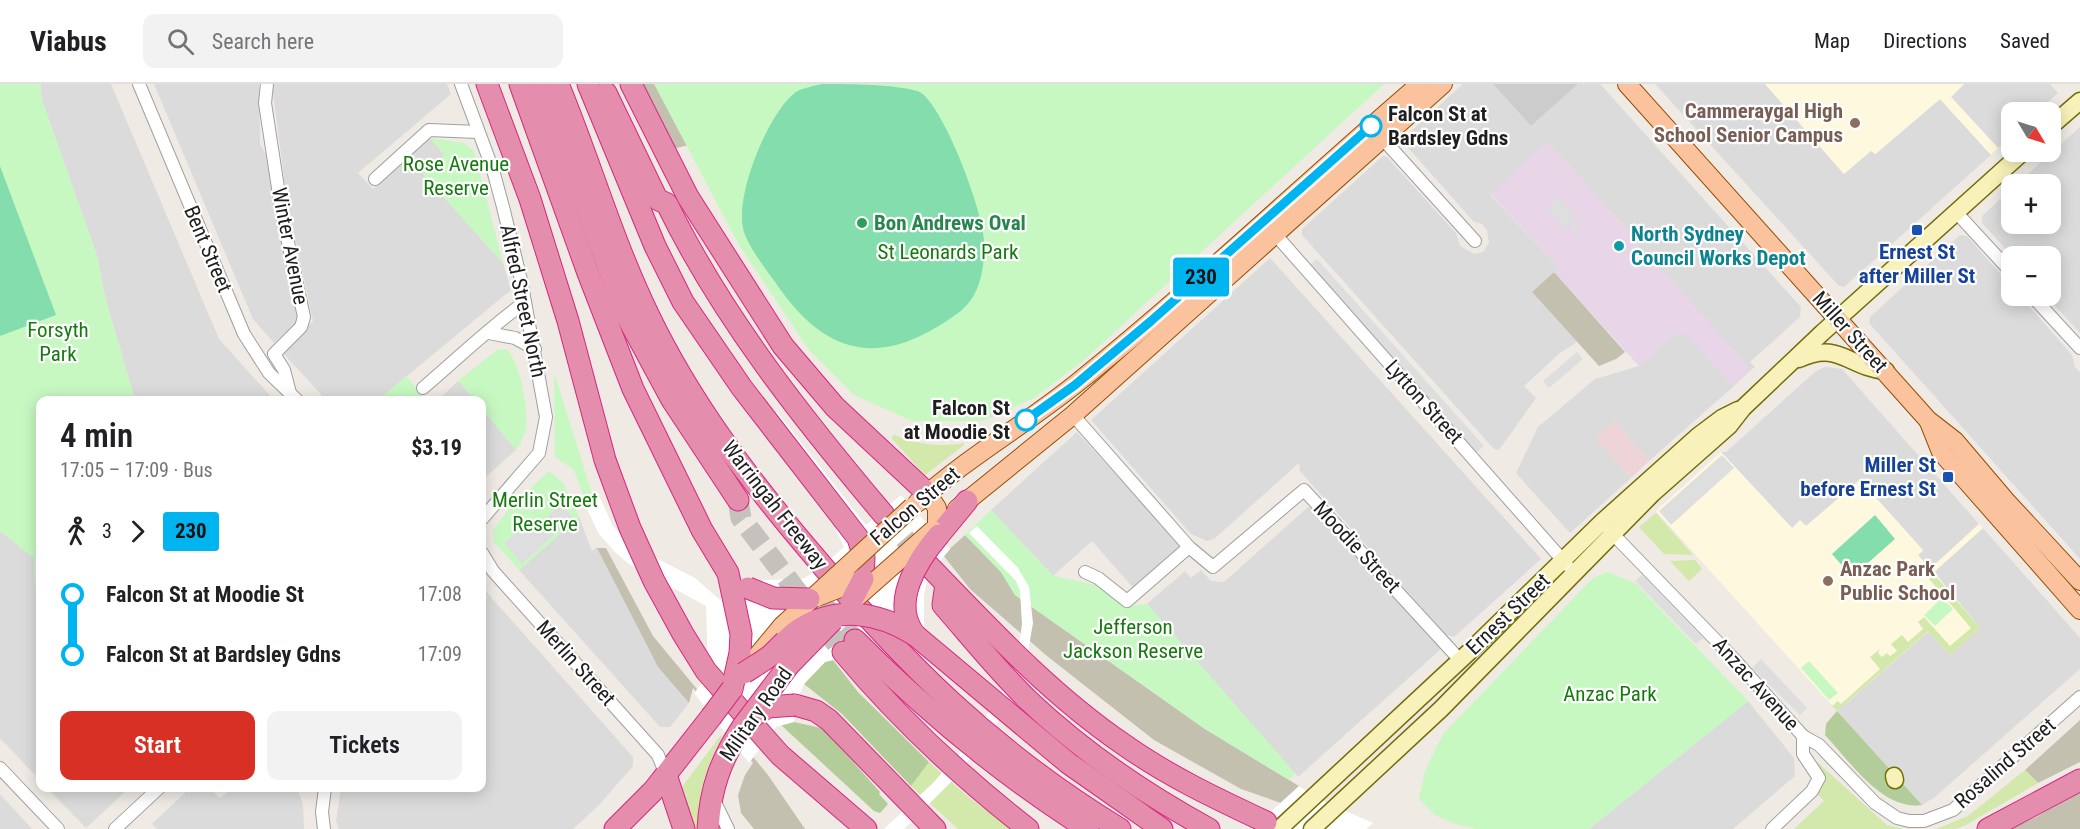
<!DOCTYPE html>
<meta charset="utf-8">
<style>
body{margin:0;font-family:"Roboto Condensed",sans-serif;background:#f2f2f2;color:#202124;height:100vh;display:flex;flex-direction:column;font-size:22px;white-space:nowrap}
*{box-sizing:border-box;margin:0}
p{font-size:20px;color:#757577}
.icon{flex:none;width:33px;height:33px;fill:none;stroke:currentColor;stroke-width:2;stroke-linecap:round;stroke-linejoin:round}
.map{position:relative;flex:1;overflow:hidden}
.details{position:absolute;left:36px;top:312px;width:450px;height:396px;display:flex;flex-direction:column;background:#fff;border-radius:12px;box-shadow:0 3px 15px #0003}
.details>*{flex:none}
.badge{padding:0 12px;border-radius:4px;font-size:21px;line-height:39px}
.needle{width:39px;rotate:128deg}
.buttons{position:absolute;left:2001px;top:18px;display:grid;gap:12px}
.buttons a{display:grid;place-items:center;width:60px;height:60px;border-radius:12px;background:#fff;box-shadow:0 3px 15px #0003;font-size:30px}
.map>.badge{position:absolute;translate:-50% -50%;box-shadow:0 0 0 3px #fff}
.legs{display:flex;align-items:center;gap:9px;height:66px;padding:0 24px;font-size:20px}
.legs p{margin-inline-start:auto}
.headline{display:flex;align-items:center;justify-content:space-between;height:102px;padding:0 24px}
h1{font-size:33px;font-weight:600;line-height:45px}
.button{display:flex;gap:12px;margin-top:auto;padding:12px 24px}
.button a{flex:1;height:69px;border-radius:12px;background:#d93025;color:#fff;font-size:24px;font-weight:600;line-height:69px;text-align:center}
.button a+a{background:#f2f2f2;color:#202124}
ul{padding:0 24px;list-style:none}
li{display:flex;align-items:center;gap:21px;height:60px;font-size:22px}
li i{display:grid;place-items:center;width:9px;height:100%;margin:0 8px;background:currentColor}
li i::after{content:'';width:15px;height:15px;margin:-8px;border:4px solid;border-radius:50%;background:#fff}
li p{margin-inline-start:auto}
li:first-child i{background:linear-gradient(#0000 50%,currentColor 0)}
li:last-child i{background:linear-gradient(currentColor 50%,#0000 0)}
header{display:flex;align-items:center;gap:36px;box-sizing:border-box;height:84px;padding:0 30px;background:#fff;border-bottom:2px solid #e0e0e0}
header strong{font-size:28px}
nav{display:flex;gap:33px;margin-inline-start:auto;font-size:21px}
.search{width:420px;height:54px;background:#f2f2f2;display:flex;align-items:center;gap:15px;box-sizing:border-box;padding:0 21px;border-radius:12px;color:#757577;font-size:22px}
.map>svg:first-child{display:block}
</style>
<header>
<strong>Viabus</strong>
<div class="search"><svg class="icon" aria-label="search" viewBox="0 0 24 24"><circle cx="10" cy="10" r="6"/><path d="M15 15l6 6"/></svg>Search here</div>
<nav><a>Map</a><a>Directions</a><a>Saved</a></nav>
</header>
<div class="map">
<svg width="2080" height="745" viewBox="0 0 2080 745">
<rect width="100%" height="100%" fill="#efeae4"/>
<g fill="#dcdbdb">
<polygon points="40,0 111,0 219,255 274,316 135,316 106,217 97,172 42,16"/>
<polygon points="154,0 259,0 260,60 268,74 299,236 274,259 253,235"/>
<polygon points="272,0 447,0 451,10 358,89 373,105 430,54 445,71 423,90 503,179 511,206 378,316 326,316 284,270 285,264 313,237 287,117"/>
<polygon points="1463,0 1493,0 1531,42 1578,0 1600,0 1801,223 1800,233 1750,278 1755,283 1751,286 1666,191 1664,192 1638,164 1635,154 1547,58 1490,111 1559,183 1532,208 1577,258 1560,269 1524,302 1536,314 1499,366 1494,365 1302,151 1302,145 1383,72 1387,73 1456,149 1460,162 1474,170 1483,168 1489,159 1487,146 1482,140 1474,138 1401,56"/>
<polygon points="1655,0 1765,0 1844,90 1871,66 1876,70 1940,15 1991,71 1844,203 1839,202"/>
<polygon points="1964,0 2050,0 2058,9 2037,28 2012,28 2011,52 1998,64 1951,13"/>
<polygon points="2080,43 2080,249 2046,212 2050,212 2050,172 2012,172 1982,139 1982,132 2011,105 2012,140 2050,140 2050,100 2017,100"/>
<polygon points="1960,151 1967,152 2011,202 2012,212 2020,212 2072,271 2075,283 2080,288 2080,475 1869,239 1870,233"/>
<polygon points="1270,174 1541,475 1454,553 1446,551 1300,387 1299,379 1214,455 1207,457 1191,450 1091,336"/>
<polygon points="1674,249 1686,250 1734,302 1649,377 1614,337 1596,354 1631,394 1570,449 1516,389 1538,343 1595,295 1639,282"/>
<polygon points="1825,283 1842,285 1979,440 1930,485 1918,471 1923,467 1859,396 1806,443 1792,444 1721,368 1726,368 1815,288"/>
<polygon points="458,297 475,316 438,316"/>
<polygon points="482,325 516,366 482,396"/>
<polygon points="1077,348 1181,462 1134,505 1092,457 1053,492 991,426"/>
<polygon points="1308,423 1316,425 1441,565 1298,693 1147,520 1185,487 1191,494 1201,486 1211,497 1224,498"/>
<polygon points="579,433 592,467 597,463 658,583 689,619 670,643 660,643 519,486"/>
<polygon points="1983,444 2080,554 2080,585 1935,713 1922,721 1837,627 1929,547 1934,488"/>
<polygon points="0,447 34,474 35,501 40,503 40,696 0,654"/>
<polygon points="482,503 633,673 633,682 599,721 573,745 339,745 336,737 341,704 482,704"/>
<polygon points="1748,617 1794,674 1795,692 1733,745 1589,745"/>
<polygon points="47,704 129,704 86,744"/>
<polygon points="190,704 209,704 220,714 232,704 297,704 303,721 304,745 157,745 152,740"/>
<polygon points="0,710 32,745 0,745"/>
</g>
<polygon fill="#efd4d7" points="1614,337 1649,377 1631,394 1596,354"/>
<polygon fill="#e8d6e8" points="1547,58 1635,154 1638,164 1664,191 1666,190 1751,286 1734,302 1686,250 1674,249 1639,282 1554,188 1559,183 1490,110"/>
<g fill="#fef9de">
<polygon points="1765,0 1964,0 1951,13 1998,64 1991,71 1940,15 1875,70 1871,67 1844,90"/>
<polygon points="1721,368 1792,444 1800,436 1806,442 1860,396 1923,466 1918,471 1930,485 1979,440 1983,444 1934,488 1980,544 1950,571 1928,547 1837,627 1656,427"/>
</g>
<polygon fill="#ccc" points="1493,0 1578,0 1531,42"/>
<g fill="#c3c0b0">
<polygon points="631,0 694,0 708,56 665,67"/>
<polygon points="1554,188 1625,268 1616,275 1599,282 1532,208"/>
<polygon points="965,451 1001,488 1015,511 1205,645 1299,702 1281,719 1241,705 1154,656 1047,572 970,505 943,471"/>
<polygon points="597,464 606,464 653,552 768,691 805,745 754,745 741,729 738,711 745,691 753,679 693,604 689,619 658,583"/>
<polygon points="2080,636 2080,678 2038,699 2025,686"/>
<polygon points="2080,707 2080,745 2010,745 2036,733"/>
</g>
<g fill="#d3e8ab">
<path d="M895,351c24,10 44,12 69,8v2l-39,30 -33,-36v-3z"/>
<polygon points="1656,429 1693,471 1664,470 1639,443"/>
<polygon points="1695,476 1702,485 1689,497 1670,477"/>
<polygon points="1934,490 1980,544 1950,571 1928,547 1837,627 1832,622 1838,617 1841,620 1880,585 1870,573 1880,565 1878,569 1882,573 1887,569 1890,572 1897,567 1891,560 1902,551 1908,558 1923,545 1918,538 1924,533 1950,562 1971,544 1929,495"/>
<path d="M721,651l1,2c-17,30 -23,57 -25,92h-6l-11,-35 2,-7z"/>
<polygon points="929,678 966,711 1011,745 958,745 911,702"/>
<polygon points="1817,678 1887,741 1904,745 1794,745 1824,717 1816,708 1823,695"/>
<polygon points="2025,686 2038,699 1966,741 1955,745 1936,745 1968,732"/>
</g>
<g fill="#b2cd9a">
<polygon points="833,576 858,608 929,678 911,702 842,630 804,600 825,578"/>
<path d="M1837,627l85,94c-40,6 -73,-45 -97,-70l1,-11z"/>
<polygon points="794,638 821,644 829,651 880,708 879,710 888,720 880,729 874,727 780,640"/>
</g>
<g fill="#c7f8c2">
<polygon points="0,0 40,0 42,16 97,172 106,217 135,316 40,316 40,503 35,501 34,474 0,447"/>
<polygon points="654,0 1384,0 1084,276 1034,314 983,337 912,337 854,311 809,266 739,161"/>
<polygon points="430,54 464,59 474,67 503,179 423,90 445,71"/>
<path d="M506,265c14,12 23,60 20,80 -2,8 -6,14 -10,21l-34,-41v-9h-7l-17,-19 39,-31z"/>
<polygon points="554,288 596,423 597,446 574,386 555,373"/>
<polygon points="406,292 427,316 378,316"/>
<polygon points="549,387 564,400 579,433 519,486 494,458 493,447 507,427"/>
<polygon points="991,426 1053,492 1102,502 1114,515 1129,522 1147,520 1295,689 1289,696 1205,645 1015,511 1001,488 965,451"/>
<polygon points="1607,488 1635,499 1748,617 1589,745 1476,745 1455,740 1435,731 1419,715 1425,687 1443,650 1593,494"/>
<polygon points="1942,514 1953,525 1935,542 1924,531"/>
<polygon points="1809,577 1838,609 1829,616 1801,584"/>
</g>
<g fill="#84ddac">
<path d="M822,0c28,0 75,0 98,8 24,15 63,119 64,148 1,26 -3,57 -26,73 -75,55 -131,46 -183,-31 -10,-14 -25,-33 -31,-50 -11,-33 24,-120 52,-140 7,-4 18,-6 26,-8z"/>
<polygon points="0,82 56,231 0,252"/>
<polygon points="1875,431 1895,455 1852,493 1832,470"/>
</g>
<g fill="#dedede">
<polygon points="1559,113 1577,135 1573,138 1581,147 1576,151 1569,142 1564,145 1546,124"/>
<polygon points="1317,175 1484,362 1476,369 1309,182"/>
<polygon points="1577,268 1583,275 1549,304 1543,297"/>
<polygon points="1722,371 1734,384 1671,441 1659,427"/>
<polygon points="561,420 573,433 522,480 504,459 524,442 530,448"/>
<polygon points="1642,491 1703,554 1696,560 1635,497"/>
<polygon points="1761,575 1807,624 1800,631 1752,584"/>
</g>
<g fill="#fff">
<polygon points="777,328 866,441 901,411 950,465 928,492 924,511 924,545 909,559 872,547 860,550 833,576 825,578 804,600 795,621 794,638 776,643 749,679 694,609 704,597 708,584 706,522 629,480 615,468 599,450 583,417 600,414 613,442 634,463 695,494 720,516 764,496 802,495 817,487 844,463 832,437 759,341"/>
<polygon points="977,442 1018,484 1029,503 1033,539 1025,585 1012,615 994,644 952,697 904,745 884,745 933,699 965,663 1002,609 1018,571 1022,540 1020,507 1016,497 969,449"/>
<polygon points="1299,702 1314,713 1373,739 1366,745 1252,745"/>
</g>
<g fill="none" stroke-linecap="round" stroke-linejoin="round">
<g stroke="#c5c1bc" stroke-width="21" stroke-dasharray="21 10" stroke-linecap="butt">
<polyline points="738,416 741,434 843,568"/>
<polyline points="884,431 925,478"/>
<polyline points="823,521 855,556"/>
</g>
<defs>
<g id="street">
<polyline points="139,0 244,250 269,289 297,316"/>
<polyline points="267,0 265,19 282,130 304,233 301,243 274,270 284,286 290,309"/>
<polyline points="461,0 493,86 503,123 521,196 546,333 539,369 482,435"/>
<polyline points="1382,54 1475,157"/>
<polyline points="375,95 429,46 478,48"/>
<polyline points="1956,128 2012,189"/>
<polyline points="1274,149 1567,481"/>
<polyline points="2032,212 2080,264"/>
<polyline points="489,249 515,254 535,265"/>
<path d="M423,304c34,-29 67,-61 102,-86"/>
<polyline points="1073,331 1189,463 1213,483 1304,406 1460,576"/>
<polyline points="1609,446 1733,574 1803,652 1819,661 1875,719 1897,734 1909,737 1924,737 1953,726 2080,613"/>
<polyline points="482,469 493,487 658,671 666,691"/>
<polyline points="1085,488 1098,494 1127,517 1189,463"/>
<polyline points="0,684 58,745"/>
<polyline points="714,716 728,745"/>
<polyline points="115,745 159,704"/>
<polyline points="324,745 322,728 325,704"/>
<polyline points="1772,745 1812,707 1819,694 1803,670 1803,652"/>
</g>
<g id="secondary">
<polyline points="2050,43 2080,17"/>
<path d="M1799,275c40,-19 50,9 87,12"/>
<polyline points="1894,692 1895,696"/>
<polyline points="1279,745 1469,568 1602,438 1698,352 1722,334 1738,326"/>
<polyline points="1312,745 1441,625 1652,410 1729,342 1743,324 1822,249 2023,68"/>
</g>
<g id="primary">
<polyline points="1627,0 1928,336 1955,357 2006,417 2080,497"/>
<polyline points="1929,338 1941,368 2080,526"/>
<polyline points="927,409 937,424 937,442"/>
<path d="M917,419c49,-45 108,-78 160,-120 118,-95 228,-200 343,-299"/>
<polyline points="957,425 1073,331 1443,0"/>
<polyline points="748,583 782,542"/>
</g>
<g id="highway">
<polyline points="487,0 530,115 568,237 605,376 630,444 654,497 683,550 706,587 780,671 866,745"/>
<polyline points="520,0 588,189 633,305 702,446 728,489 741,550 740,569 732,605"/>
<polyline points="541,0 625,229 672,316 738,416"/>
<path d="M558,0c32,77 54,156 91,232 41,85 98,161 159,233 96,114 184,202 312,280"/>
<polyline points="588,0 655,162 683,218 742,304 858,454 864,473 863,495"/>
<polyline points="631,0 688,113 783,262 835,323 927,409"/>
<path d="M606,9l51,106 10,5c55,113 136,215 217,311"/>
<polyline points="939,451 967,417"/>
<path d="M929,482c61,63 121,128 194,178 45,32 94,55 143,78"/>
<path d="M946,500l-3,21c28,32 55,66 86,96 53,50 116,93 180,128"/>
<polyline points="915,551 1068,679 1162,745"/>
<path d="M855,556c71,71 147,135 233,189"/>
<path d="M843,568c55,66 117,124 185,177"/>
<polyline points="795,621 816,627 829,636 935,745"/>
<polyline points="666,691 684,745"/>
<polyline points="615,745 653,707 711,633"/>
<path d="M708,745c2,-40 13,-70 35,-103"/>
<polyline points="1988,745 2080,696"/>
</g>
</defs>
<use href="#street" stroke="#9f9f9f" stroke-width="14"/>
<use href="#secondary" stroke="#736d07" stroke-width="19"/>
<use href="#primary" stroke="#954d03" stroke-width="20"/>
<use href="#highway" stroke="#d72780" stroke-width="23"/>
<use href="#street" stroke="#fff" stroke-width="12"/>
<use href="#secondary" stroke="#f8f1b9" stroke-width="16"/>
<use href="#primary" stroke="#fac39e" stroke-width="18"/>
<use href="#highway" stroke="#e58dac" stroke-width="21"/>
<defs>
<g id="primary-bridge">
<polyline points="817,513 863,495"/>
<polyline points="856,514 933,446"/>
<polyline points="782,542 912,423"/>
</g>
<g id="highway-bridge">
<polyline points="748,504 773,514 809,515"/>
<polyline points="851,518 863,495"/>
<path d="M915,551c-25,-32 2,-74 24,-100"/>
<path d="M744,589c9,-6 18,-11 27,-18 9,-8 17,-18 27,-25 38,-25 80,-18 117,5"/>
<polyline points="711,633 732,605"/>
<polyline points="752,633 768,623 795,621"/>
<polyline points="743,642 789,581 833,536"/>
</g>
</defs>
<use href="#primary-bridge" stroke="#954d03" stroke-width="20" stroke-linecap="butt"/>
<use href="#highway-bridge" stroke="#d72780" stroke-width="23" stroke-linecap="butt"/>
<use href="#primary-bridge" stroke="#fac39e" stroke-width="18"/>
<use href="#highway-bridge" stroke="#e58dac" stroke-width="21"/>
</g>
<g fill="none" stroke-linecap="round" stroke-linejoin="round">
<defs>
<polyline id="line-1" points="1026,336 1075,301 1151,237 1371,42"/>
</defs>
<use href="#line-1" stroke="#fff" stroke-width="14"/>
<use href="#line-1" stroke="#00b5ef" stroke-width="9"/>
</g>
<g fill="#8d6e63" stroke="#fff" stroke-width="2">
<circle cx="1855" cy="39" r="6"/>
<circle cx="1828" cy="497" r="6"/>
</g>
<g fill="#fff" stroke="#00b5ef" stroke-width="3">
<circle cx="1371" cy="42" r="10"/>
<circle cx="1026" cy="336" r="10"/>
</g>
<circle fill="#2e9e5b" stroke="#fff" stroke-width="2" cx="862" cy="139" r="6"/>
<g fill="#1a4fb4" stroke="#fff" stroke-width="2">
<rect x="1911" y="140" width="12" height="12" rx="3"/>
<rect x="1942" y="387" width="12" height="12" rx="3"/>
</g>
<circle fill="#0f9aa8" stroke="#fff" stroke-width="2" cx="1619" cy="162" r="6"/>
<g text-anchor="middle" stroke-width="4.5" stroke-linejoin="round" paint-order="stroke">
<g font-size="21" font-weight="bold" fill="#785e54" stroke="#fff" text-anchor="end">
<text x="1843" y="34">Cammeraygal High<tspan x="1843" dy="24">School Senior Campus</tspan></text>
<text x="1840" y="492" text-anchor="start">Anzac Park<tspan x="1840" dy="24">Public School</tspan></text>
</g>
<g font-size="21" font-weight="bold" fill="#1e1e1e" stroke="#fff" text-anchor="start">
<text x="1388" y="37">Falcon St at<tspan x="1388" dy="24">Bardsley Gdns</tspan></text>
<text x="1010" y="331" text-anchor="end">Falcon St<tspan x="1010" dy="24">at Moodie St</tspan></text>
</g>
<g font-size="21" fill="#167b0e" stroke="#fff">
<text x="456" y="87">Rose Avenue<tspan x="456" dy="24">Reserve</tspan></text>
<text x="948" y="175">St Leonards Park</text>
<text x="58" y="253">Forsyth<tspan x="58" dy="24">Park</tspan></text>
<text x="545" y="423">Merlin Street<tspan x="545" dy="24">Reserve</tspan></text>
<text x="1133" y="550">Jefferson<tspan x="1133" dy="24">Jackson Reserve</tspan></text>
<text x="1610" y="617">Anzac Park</text>
</g>
<g font-size="21" font-weight="bold" fill="#27864d" stroke="#fff" text-anchor="start">
<text x="874" y="146">Bon Andrews Oval</text>
</g>
<g font-size="21" font-weight="bold" fill="#0d838f" stroke="#fff" text-anchor="start">
<text x="1631" y="157">North Sydney<tspan x="1631" dy="24">Council Works Depot</tspan></text>
</g>
<g font-size="21" fill="#1e1e1e" stroke="#fff">
<text transform="translate(290 162) rotate(79)" y="7">Winter Avenue</text>
<text transform="translate(208 165) rotate(67)" y="7">Bent Street</text>
<text transform="translate(523 217) rotate(78)" y="7">Alfred Street North</text>
<text transform="translate(1850 248) rotate(48)" y="7">Miller Street</text>
<text transform="translate(1424 318) rotate(48)" y="7">Lytton Street</text>
<text transform="translate(775 421) rotate(52)" y="7">Warringah Freeway</text>
<text transform="translate(915 422) rotate(-40)" y="7">Falcon Street</text>
<text transform="translate(1357 463) rotate(47)" y="7">Moodie Street</text>
<text transform="translate(1508 530) rotate(-44)" y="7">Ernest Street</text>
<text transform="translate(576 579) rotate(48)" y="7">Merlin Street</text>
<text transform="translate(1756 600) rotate(48)" y="7">Anzac Avenue</text>
<text transform="translate(756 630) rotate(-55)" y="7">Military Road</text>
<text transform="translate(2005 679) rotate(-41)" y="7">Rosalind Street</text>
</g>
<g font-size="21" font-weight="bold" fill="#164399" stroke="#fff">
<text x="1917" y="175">Ernest St<tspan x="1917" dy="24">after Miller St</tspan></text>
<text x="1936" y="388" text-anchor="end">Miller St<tspan x="1936" dy="24">before Ernest St</tspan></text>
</g>
</g>
</svg>
<div class="buttons">
<a><svg class="needle" viewBox="-14 -14 28 28"><path d="M0-13l5 13h-10z" fill="#e53935"/><path d="M0 13l5-13h-10z" fill="#757577"/></svg></a>
<a>+</a>
<a>−</a>
</div>
<b class="badge" style="left:1201px;top:193px;background:#00b5ef;color:#111">230</b>
<section class="details">
<div class="headline"><div><h1>4 min</h1><p>17:05 – 17:09 · Bus</p></div><b>$3.19</b></div>
<div class="legs"><svg class="icon" aria-label="walk" viewBox="0 0 24 24"><circle cx="13" cy="4" r="2"/><path d="M13 8l-2 6 4 7M11 14l-3 7M7 12l3-4h3l4 4"/></svg>3<svg class="icon" aria-label="forward" viewBox="0 0 24 24"><path d="M9 5l7 7-7 7"/></svg><b class="badge" style="background:#00b5ef;color:#111">230</b></div>
<ul>
<li><i style="color:#00b5ef"></i><b>Falcon St at Moodie St</b><p>17:08</p></li>
<li><i style="color:#00b5ef"></i><b>Falcon St at Bardsley Gdns</b><p>17:09</p></li>
</ul>
<div class="button"><a>Start</a><a>Tickets</a></div>
</section>
</div>
